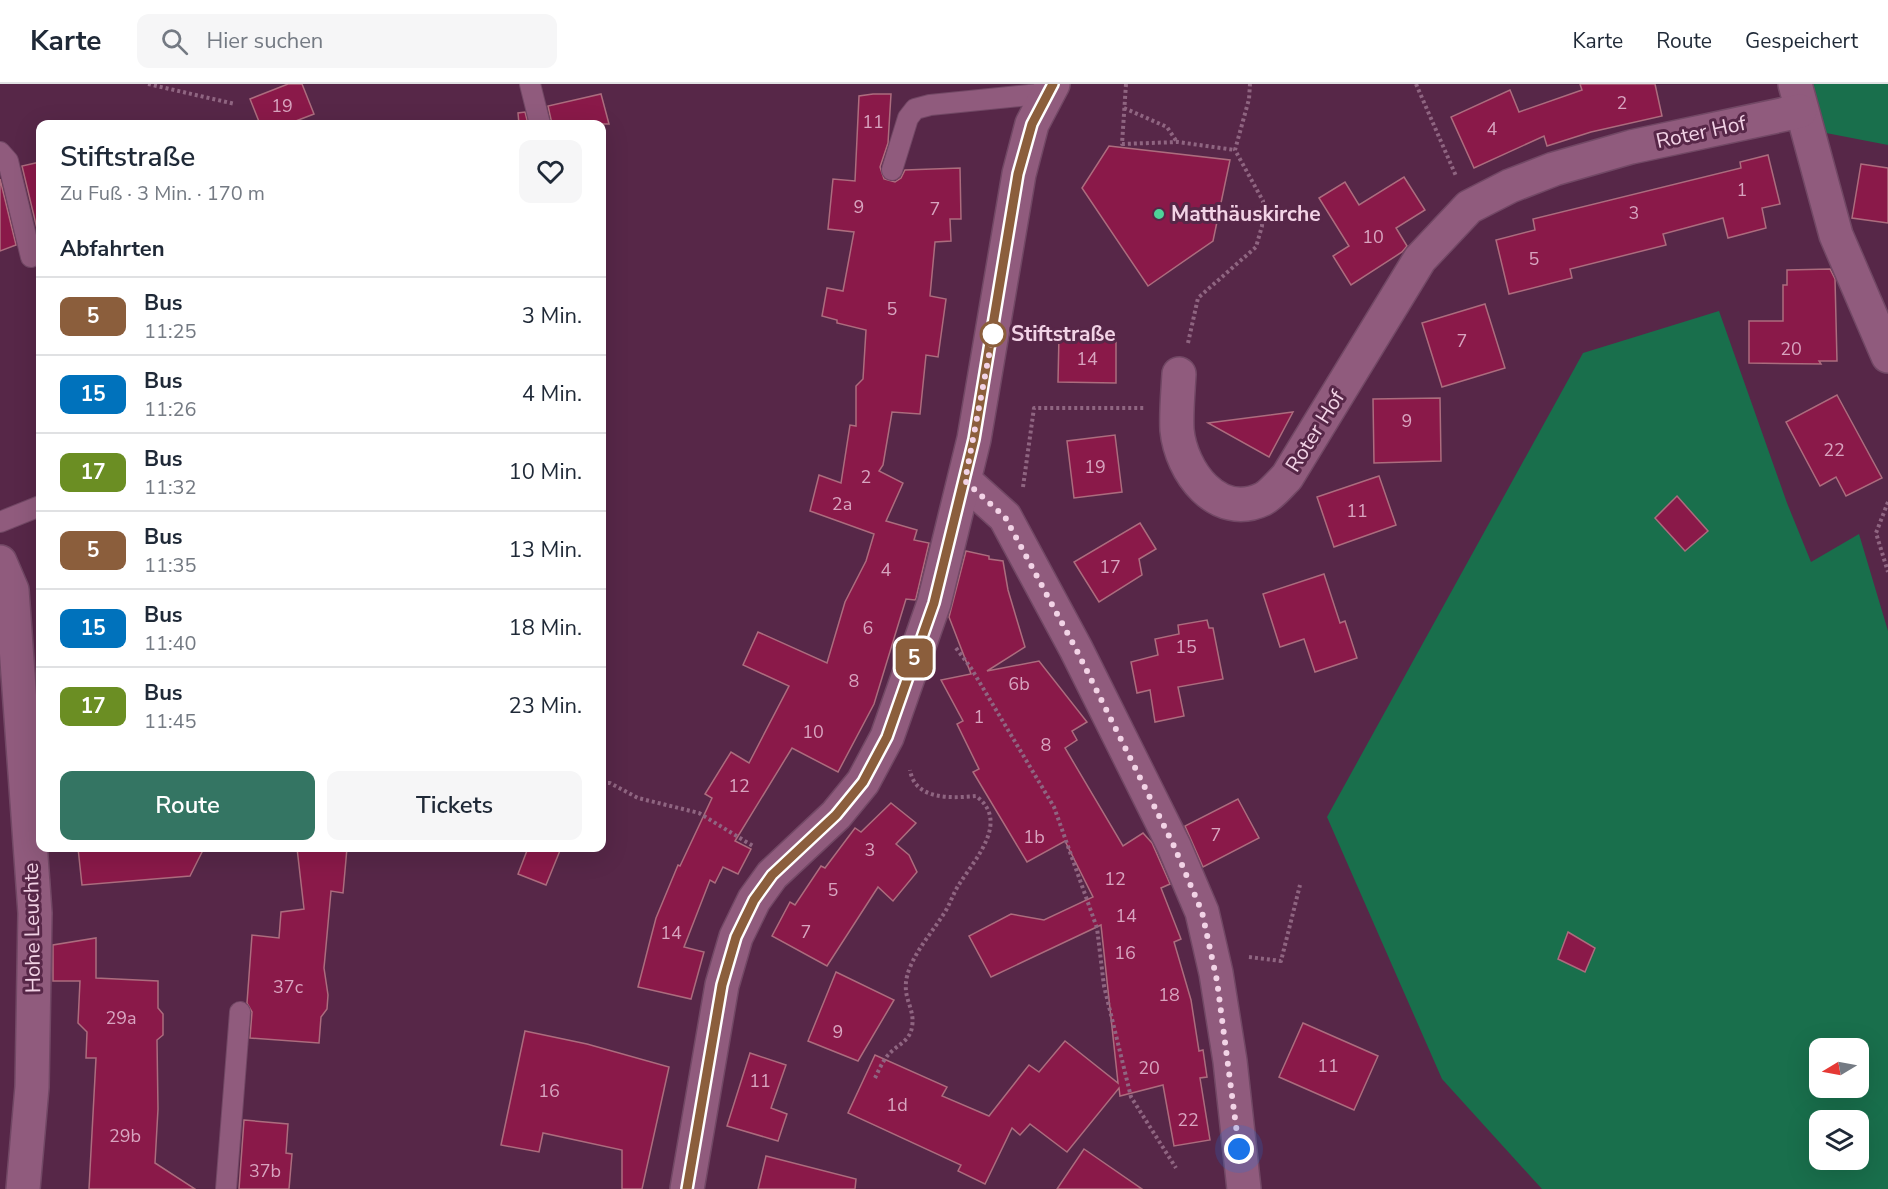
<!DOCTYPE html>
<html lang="de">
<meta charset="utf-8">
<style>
body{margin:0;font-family:"Nunito Sans",sans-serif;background:#f6f6f7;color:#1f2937;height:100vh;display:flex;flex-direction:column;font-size:22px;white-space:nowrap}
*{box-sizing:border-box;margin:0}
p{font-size:20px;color:#747a83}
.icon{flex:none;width:33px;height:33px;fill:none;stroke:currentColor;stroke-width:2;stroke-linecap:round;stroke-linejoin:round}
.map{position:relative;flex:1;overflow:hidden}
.details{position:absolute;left:36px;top:36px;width:570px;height:732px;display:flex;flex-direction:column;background:#fff;border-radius:12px;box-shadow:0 6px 24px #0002}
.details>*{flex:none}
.badge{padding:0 12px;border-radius:9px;font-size:21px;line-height:39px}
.needle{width:39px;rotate:260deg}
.buttons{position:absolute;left:1809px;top:954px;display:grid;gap:12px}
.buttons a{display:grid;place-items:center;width:60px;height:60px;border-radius:12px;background:#fff;box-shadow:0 6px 24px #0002;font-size:30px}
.you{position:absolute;width:30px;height:30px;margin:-15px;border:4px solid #fff;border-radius:50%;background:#1a73e8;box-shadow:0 0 0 9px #1a73e833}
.map>.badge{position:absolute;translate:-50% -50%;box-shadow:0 0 0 3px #fff}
h2{padding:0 24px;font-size:22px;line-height:54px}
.round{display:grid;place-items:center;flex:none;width:63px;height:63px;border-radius:12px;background:#f6f6f7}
.head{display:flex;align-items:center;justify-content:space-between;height:102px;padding:0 24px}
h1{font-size:28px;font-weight:600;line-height:45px}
.button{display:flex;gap:12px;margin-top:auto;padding:12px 24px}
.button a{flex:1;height:69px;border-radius:12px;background:#347563;color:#fff;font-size:24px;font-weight:600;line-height:69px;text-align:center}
.button a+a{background:#f6f6f7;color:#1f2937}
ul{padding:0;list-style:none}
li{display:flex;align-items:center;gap:18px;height:78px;padding:0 24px;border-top:2px solid #e0e1e3}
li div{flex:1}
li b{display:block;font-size:22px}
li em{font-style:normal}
li .badge{min-width:66px;font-weight:700;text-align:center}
header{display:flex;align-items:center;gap:36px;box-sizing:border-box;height:84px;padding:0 30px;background:#fff;border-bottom:2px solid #e0e1e3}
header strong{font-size:28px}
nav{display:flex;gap:33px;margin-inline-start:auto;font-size:21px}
.search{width:420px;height:54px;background:#f6f6f7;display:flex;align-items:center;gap:15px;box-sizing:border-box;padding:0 21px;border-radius:12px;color:#747a83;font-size:22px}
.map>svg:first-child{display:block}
</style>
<header>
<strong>Karte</strong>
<div class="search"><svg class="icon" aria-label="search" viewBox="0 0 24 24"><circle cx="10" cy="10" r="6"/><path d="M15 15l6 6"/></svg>Hier suchen</div>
<nav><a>Karte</a><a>Route</a><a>Gespeichert</a></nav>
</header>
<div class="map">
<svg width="1888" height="1105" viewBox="0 0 1888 1105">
<rect width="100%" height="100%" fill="#572748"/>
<g fill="#196f4c" fill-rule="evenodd">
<polygon points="1813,0 1888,0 1888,61 1826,49"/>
<path d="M1719,227l68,192 24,59 48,-28 29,97v558h-346l-100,-110 -115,-262 256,-464zM1820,964h38v40h-38zM1820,1036h38v40h-38z"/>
</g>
<g fill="#8a1949" stroke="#ac6c7e" stroke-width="1.5">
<polygon points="288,0 302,0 314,30 288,40 260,40 250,15"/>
<polygon points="1580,0 1655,0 1662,32 1591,48 1547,62 1544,52 1474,84 1451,33 1510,6 1519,28 1582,6"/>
<polygon points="601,10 609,40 552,40 548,22"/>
<polygon points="873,10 891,10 888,59 880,83 884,95 895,98 901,94 905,86 960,84 961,135 950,135 951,157 935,158 930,212 946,215 938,273 926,271 920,330 892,328 883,381 879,387 903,399 886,437 917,446 914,456 929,459 916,514 915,516 906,515 874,620 838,688 792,664 735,757 751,765 738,790 723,783 715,799 710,796 684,863 704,868 691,915 638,903 656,834 678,781 680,782 712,714 705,710 731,668 749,679 789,602 743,581 758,548 827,579 845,518 866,477 874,450 810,427 819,391 841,399 850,341 856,342 856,302 863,295 866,246 837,239 837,236 822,232 827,204 843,207 854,148 828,145 833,95 855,97 859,12"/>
<polygon points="525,28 528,40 519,40 518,29"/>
<polygon points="1109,62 1230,76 1213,157 1148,202 1082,104"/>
<polygon points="1768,71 1780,120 1762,124 1766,144 1728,154 1723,134 1663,150 1666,161 1570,185 1572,194 1509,210 1496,156 1535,146 1533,135 1741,84 1740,78"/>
<polygon points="40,78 40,152 39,153 22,82"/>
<polygon points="1861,80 1888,84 1888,139 1852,134"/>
<polygon points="1404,93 1425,126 1396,144 1407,162 1402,168 1351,201 1333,172 1349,162 1319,114 1345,98 1359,121"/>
<polygon points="0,95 16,161 0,167"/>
<polygon points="1830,185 1835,195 1837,277 1819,277 1821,280 1749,279 1749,237 1783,237 1783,201 1787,201 1787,186"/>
<polygon points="1485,220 1505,284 1442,303 1422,239"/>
<polygon points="1059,251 1116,252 1116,299 1058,298"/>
<polygon points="1837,311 1882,394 1846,412 1836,393 1820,402 1786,338"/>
<polygon points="1440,314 1441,377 1374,379 1373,315"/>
<polygon points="1293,328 1269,373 1208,339"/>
<polygon points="1115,351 1122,408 1074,414 1067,357"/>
<polygon points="1379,392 1396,441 1334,463 1317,413"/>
<polygon points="1677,412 1708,447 1685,467 1655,434"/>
<polygon points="1140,439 1156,465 1139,475 1142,491 1099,518 1074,478"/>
<polygon points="966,467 989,472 989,475 1003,477 1008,506 1025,563 987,587 1039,577 1087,638 1072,647 1077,656 1065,664 1123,762 1143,749 1152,759 1170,800 1161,804 1181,855 1174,858 1191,916 1199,967 1203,966 1207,993 1200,994 1210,1056 1174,1062 1163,1001 1120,1012 1119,1004 1067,1068 1030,1040 1020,1051 1012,1044 985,1100 958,1087 961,1081 848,1029 875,971 947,1003 942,1012 989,1032 1029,981 1039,988 1065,957 1118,999 1101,841 991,893 969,852 1011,830 1044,836 1093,813 1065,757 1027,778 973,688 979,685 957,640 963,637 941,596 971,590 949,533"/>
<polygon points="1324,490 1340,539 1345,537 1357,574 1315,588 1304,555 1280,563 1263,510"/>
<polygon points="1207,536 1209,544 1213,544 1223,595 1178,603 1184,632 1155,638 1150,606 1137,609 1131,578 1158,571 1155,555 1179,550 1178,541"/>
<polygon points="1238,715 1259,754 1203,783 1185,742"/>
<polygon points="891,719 916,739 896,760 909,771 917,788 893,817 878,803 827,882 772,852 790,818 795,821 821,782 825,784 855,744 861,748"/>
<polygon points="78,764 204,764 190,792 82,801"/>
<polygon points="297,764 347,764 343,809 331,807 324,884 328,911 327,925 321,933 319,959 250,954 252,928 247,919 252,851 279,854 281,828 304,825"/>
<polygon points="528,764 561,764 546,801 518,790"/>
<polygon points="1568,848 1595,864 1585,888 1558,875"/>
<polygon points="96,854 96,894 158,897 158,924 163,930 163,951 157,956 158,1025 155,1079 195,1105 89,1105 96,974 86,974 87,948 78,939 80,897 53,897 53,861"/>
<polygon points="836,888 894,916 858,977 808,957"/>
<polygon points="1303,939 1378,972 1354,1026 1279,993"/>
<polygon points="525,947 587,960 669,983 642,1105 622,1105 622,1066 543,1049 539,1068 501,1061"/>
<polygon points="750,969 786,981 771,1024 787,1030 778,1057 727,1042"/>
<polygon points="244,1036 288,1040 286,1069 292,1070 289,1105 239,1105"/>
<polygon points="1084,1065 1142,1105 1057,1105"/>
<polygon points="766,1072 856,1095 855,1105 758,1105"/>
</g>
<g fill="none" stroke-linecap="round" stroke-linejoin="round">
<defs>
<g id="service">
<polyline points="530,0 540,40"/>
<polyline points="0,68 8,77 31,173"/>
<polyline points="892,86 908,34 915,25 930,21 1049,9"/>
<polyline points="0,438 40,422"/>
<polyline points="226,1105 240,928"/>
</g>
<g id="minor">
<polyline points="1795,0 1836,151 1888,272"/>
<path d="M1179,290c-1,18 -3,38 -2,56 4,41 40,91 86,69 8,-4 17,-15 24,-22l133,-218 49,-52 41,-21 44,-17 77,-22 169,-36"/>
<polyline points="965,397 1005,433 1076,565 1174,762 1202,828 1216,889 1230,977 1244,1105"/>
<polyline points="0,478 12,506 35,829 32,1003 23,1105"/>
</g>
<polyline id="tertiary" points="687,1105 722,901 736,853 754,816 772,791 836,731 863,698 887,653 934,519 974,355 1019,90 1032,40 1053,0"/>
</defs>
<use href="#service" stroke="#724865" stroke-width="22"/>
<use href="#minor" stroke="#724865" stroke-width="36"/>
<use href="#tertiary" stroke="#724865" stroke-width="36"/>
<g stroke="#8f6581" stroke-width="4" stroke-dasharray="3 3" stroke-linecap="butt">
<polyline points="148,0 235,20"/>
<polyline points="1126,0 1122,60 1178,58 1235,66"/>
<polyline points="1416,0 1456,92"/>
<polyline points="1124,24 1167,43 1177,58"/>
<polyline points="1188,259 1198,214 1256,163 1262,142 1263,117 1235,66 1249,15 1250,0"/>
<polyline points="1023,403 1034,324 1144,324"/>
<polyline points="1888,418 1876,449 1888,488"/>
<polyline points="956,564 971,584 1054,723 1097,844 1104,902 1131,1013 1176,1084"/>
<polyline points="602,699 610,699 638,714 699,729 753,762"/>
<polyline points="1249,873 1281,877 1300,801"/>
<path d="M875,994c4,-8 8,-18 14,-24 8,-9 21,-13 23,-27 4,-22 -15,-31 -1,-62 8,-18 21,-33 32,-50 7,-10 10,-22 17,-32 16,-25 50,-62 16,-87 -23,2 -61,5 -66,-26"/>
</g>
<use href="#service" stroke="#905b7d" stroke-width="20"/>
<use href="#minor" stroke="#905b7d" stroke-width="33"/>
<use href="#tertiary" stroke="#905b7d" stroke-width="33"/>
</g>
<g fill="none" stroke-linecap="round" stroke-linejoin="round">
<defs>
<polyline id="line" points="687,1105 722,901 736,853 754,816 772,791 836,731 863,698 887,653 934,519 974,355 1018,90 1032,40 1053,0"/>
</defs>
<use href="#line" stroke="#fff" stroke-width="14"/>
<use href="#line" stroke="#8b5e3c" stroke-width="9"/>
<polyline stroke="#f2d3e6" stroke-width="6" stroke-dasharray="0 10.8" points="993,250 965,397 1005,433 1076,565 1174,762 1202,828 1217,897 1239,1065"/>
</g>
<circle fill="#4ed399" stroke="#572748" stroke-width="2" cx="1159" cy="130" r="6"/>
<circle fill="#fff" stroke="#8b5e3c" stroke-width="3" cx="993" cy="250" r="12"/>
<g text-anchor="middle" stroke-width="6" stroke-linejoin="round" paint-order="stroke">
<g font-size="18" fill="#d8a4bf">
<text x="1622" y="25">2</text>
<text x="282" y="28">19</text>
<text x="873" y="44">11</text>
<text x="1492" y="51">4</text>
<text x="1742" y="112">1</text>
<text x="859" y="129">9</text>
<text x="935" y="131">7</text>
<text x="1634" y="135">3</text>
<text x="1373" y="159">10</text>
<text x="1534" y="181">5</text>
<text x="892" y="231">5</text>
<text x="1462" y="263">7</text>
<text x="1791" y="271">20</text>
<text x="1087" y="281">14</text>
<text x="1407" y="343">9</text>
<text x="1834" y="372">22</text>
<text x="1095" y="389">19</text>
<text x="866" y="399">2</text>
<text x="842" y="426">2a</text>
<text x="1357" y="433">11</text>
<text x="1110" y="489">17</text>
<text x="886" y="492">4</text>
<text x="868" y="550">6</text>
<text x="1186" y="569">15</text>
<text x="854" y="603">8</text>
<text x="1019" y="606">6b</text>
<text x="979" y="639">1</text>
<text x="813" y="654">10</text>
<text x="1046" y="667">8</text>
<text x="739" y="708">12</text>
<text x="1216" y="757">7</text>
<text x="1034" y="759">1b</text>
<text x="870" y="772">3</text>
<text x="1115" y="801">12</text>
<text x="833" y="812">5</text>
<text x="1126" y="838">14</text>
<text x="806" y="854">7</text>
<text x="671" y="855">14</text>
<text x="1125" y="875">16</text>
<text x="288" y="909">37c</text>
<text x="1169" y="917">18</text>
<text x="121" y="940">29a</text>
<text x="838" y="954">9</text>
<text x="1328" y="988">11</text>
<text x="1149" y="990">20</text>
<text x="760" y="1003">11</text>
<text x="549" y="1013">16</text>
<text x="897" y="1027">1d</text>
<text x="1188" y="1042">22</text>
<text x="125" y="1058">29b</text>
<text x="265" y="1093">37b</text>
</g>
<g font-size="21" fill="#f2d3e6" stroke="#572748">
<text transform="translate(1701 48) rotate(-12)" y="7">Roter Hof</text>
<text transform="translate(1315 347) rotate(-58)" y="7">Roter Hof</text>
<text transform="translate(32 844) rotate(-91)" y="7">Hohe Leuchte</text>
</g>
<g font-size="21" font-weight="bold" fill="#f2d3e6" stroke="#572748" text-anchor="start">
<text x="1171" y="137">Matthäuskirche</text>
</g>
<g font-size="21" font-weight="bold" fill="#f2d3e6" stroke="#572748" text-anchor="start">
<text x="1011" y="257">Stiftstraße</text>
</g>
</g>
</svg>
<div class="buttons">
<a><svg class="needle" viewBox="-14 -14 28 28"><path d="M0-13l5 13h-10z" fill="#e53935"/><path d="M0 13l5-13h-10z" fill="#747a83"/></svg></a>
<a><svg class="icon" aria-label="layers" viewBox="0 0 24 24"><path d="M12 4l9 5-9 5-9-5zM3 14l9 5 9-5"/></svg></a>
</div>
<div class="you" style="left:1239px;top:1065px"></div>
<b class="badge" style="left:914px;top:574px;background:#8b5e3c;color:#fff">5</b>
<section class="details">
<div class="head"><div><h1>Stiftstraße</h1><p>Zu Fuß · 3 Min. · 170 m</p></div><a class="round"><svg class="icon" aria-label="heart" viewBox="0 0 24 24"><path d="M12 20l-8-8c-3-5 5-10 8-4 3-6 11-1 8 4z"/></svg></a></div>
<h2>Abfahrten</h2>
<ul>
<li><span class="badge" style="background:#8b5e3c;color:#fff">5</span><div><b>Bus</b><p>11:25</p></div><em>3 Min.</em></li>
<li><span class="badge" style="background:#0072bc;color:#fff">15</span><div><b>Bus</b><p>11:26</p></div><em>4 Min.</em></li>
<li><span class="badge" style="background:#6b8e23;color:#fff">17</span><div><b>Bus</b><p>11:32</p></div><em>10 Min.</em></li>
<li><span class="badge" style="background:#8b5e3c;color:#fff">5</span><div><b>Bus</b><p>11:35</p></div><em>13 Min.</em></li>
<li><span class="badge" style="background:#0072bc;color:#fff">15</span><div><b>Bus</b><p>11:40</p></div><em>18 Min.</em></li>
<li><span class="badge" style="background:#6b8e23;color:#fff">17</span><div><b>Bus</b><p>11:45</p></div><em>23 Min.</em></li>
</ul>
<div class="button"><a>Route</a><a>Tickets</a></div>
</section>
</div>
